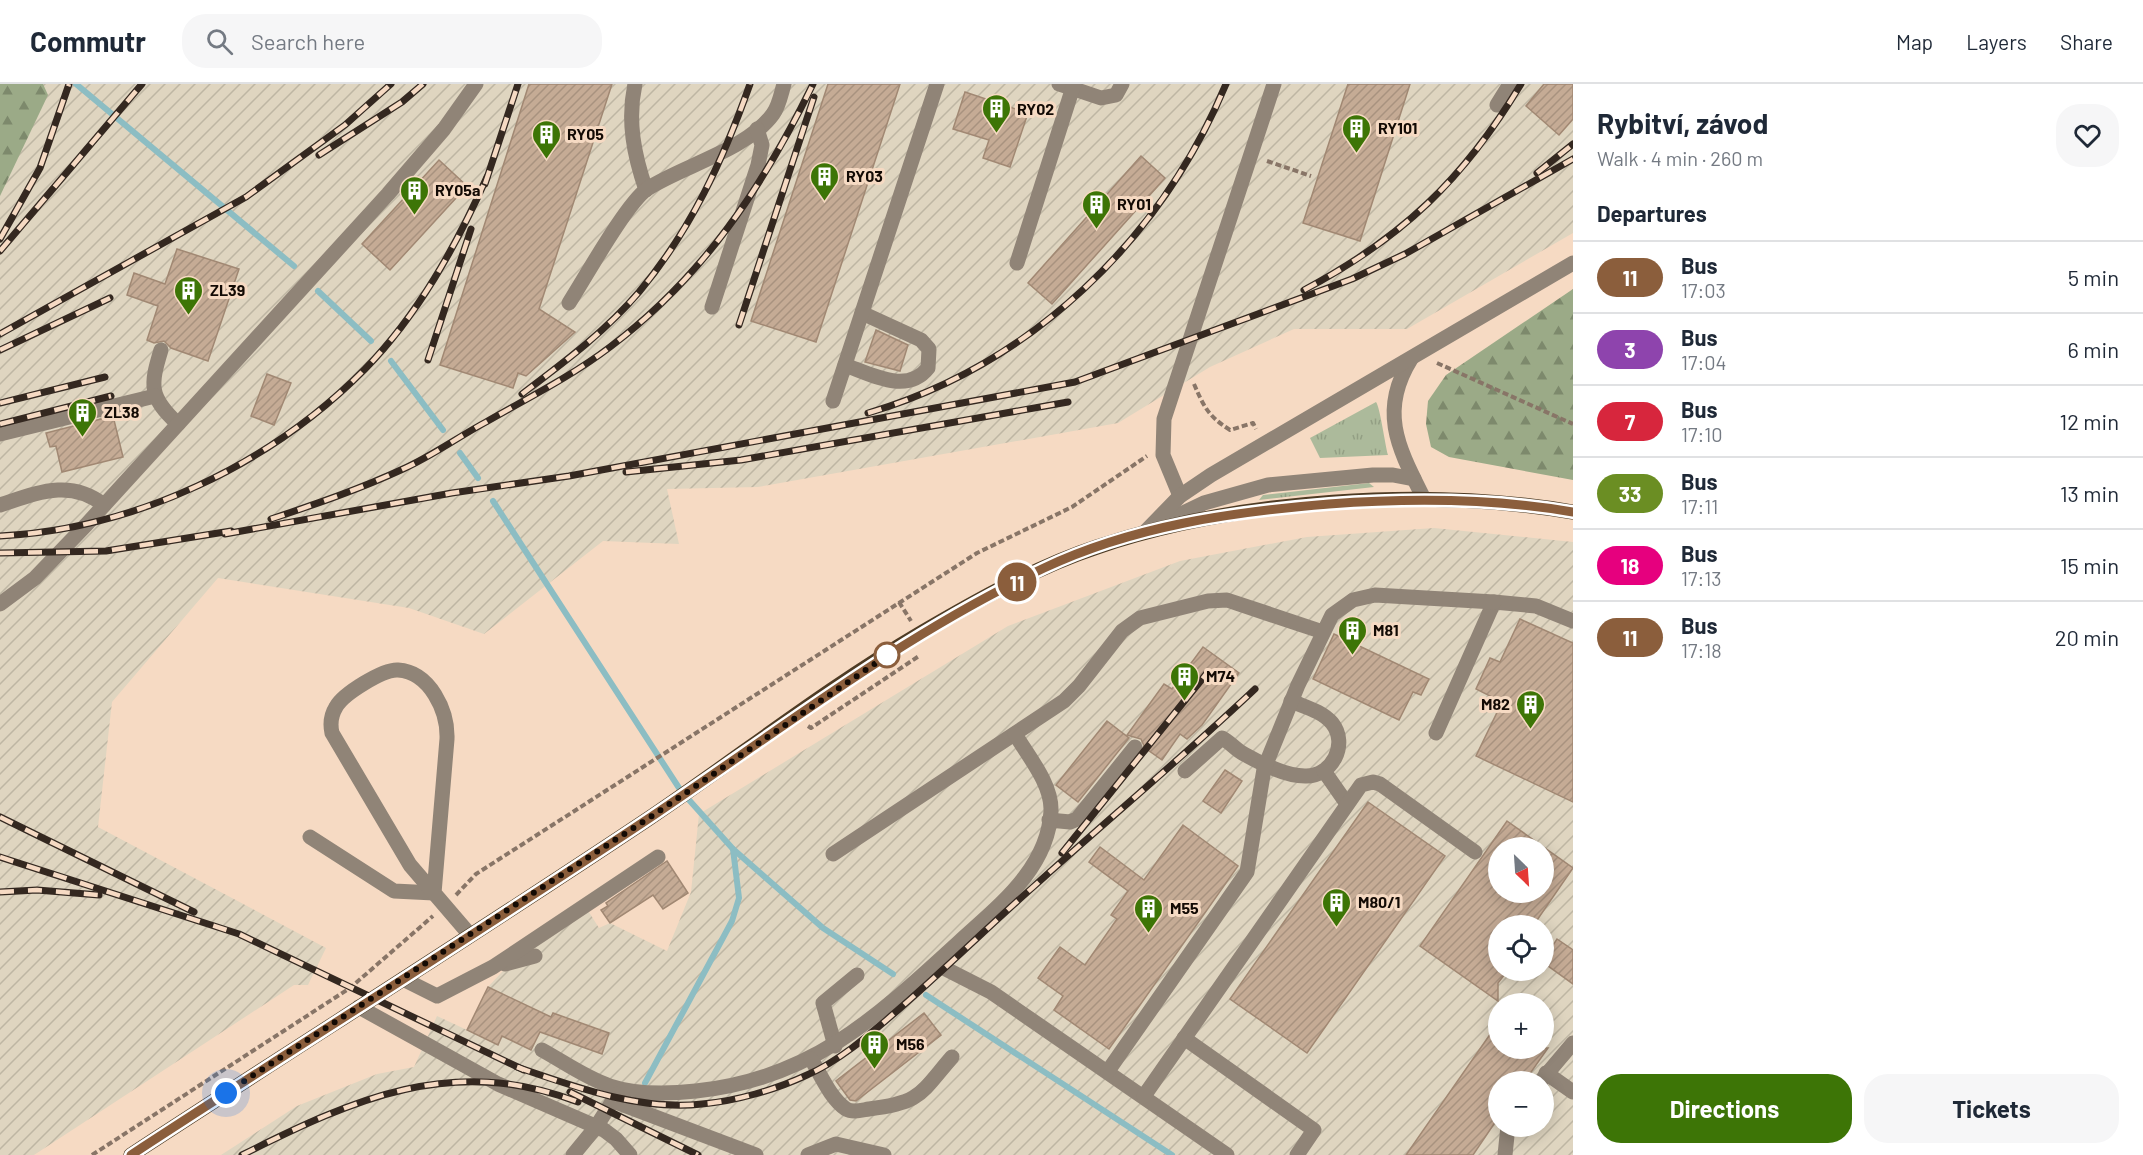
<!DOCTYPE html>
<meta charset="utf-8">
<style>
body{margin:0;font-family:Barlow,sans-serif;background:#f6f6f7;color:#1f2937;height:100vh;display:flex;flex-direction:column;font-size:22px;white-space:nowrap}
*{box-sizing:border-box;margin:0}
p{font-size:20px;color:#747a83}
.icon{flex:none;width:33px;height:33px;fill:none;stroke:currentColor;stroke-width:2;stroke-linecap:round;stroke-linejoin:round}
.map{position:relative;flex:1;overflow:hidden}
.panel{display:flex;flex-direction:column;background:#fff;width:570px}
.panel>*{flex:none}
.badge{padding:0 12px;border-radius:20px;font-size:21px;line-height:39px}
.needle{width:39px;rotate:155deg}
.tools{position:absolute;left:1488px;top:753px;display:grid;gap:12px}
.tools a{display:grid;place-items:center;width:66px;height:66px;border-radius:50%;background:#fff;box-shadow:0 3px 15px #0003;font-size:30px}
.you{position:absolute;width:30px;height:30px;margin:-15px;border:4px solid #fff;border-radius:50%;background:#1a73e8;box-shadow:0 0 0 9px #1a73e833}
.map>.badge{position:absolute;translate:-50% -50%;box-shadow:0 0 0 3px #fff}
h2{padding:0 24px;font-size:22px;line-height:54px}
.round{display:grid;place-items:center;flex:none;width:63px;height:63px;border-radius:24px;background:#f6f6f7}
.head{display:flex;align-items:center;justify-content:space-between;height:102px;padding:0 24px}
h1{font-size:28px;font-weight:700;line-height:45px}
.primary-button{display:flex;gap:12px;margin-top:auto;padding:12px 24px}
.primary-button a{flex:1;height:69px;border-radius:24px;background:#3d7506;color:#fff;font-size:24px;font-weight:700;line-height:69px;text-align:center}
.primary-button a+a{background:#f6f6f7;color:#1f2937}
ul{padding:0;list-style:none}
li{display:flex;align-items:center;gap:18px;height:72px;padding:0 24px;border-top:2px solid #e0e1e3}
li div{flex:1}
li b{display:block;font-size:22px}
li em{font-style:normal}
li .badge{min-width:66px;font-weight:700;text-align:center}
header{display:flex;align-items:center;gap:36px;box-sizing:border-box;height:84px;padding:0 30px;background:#fff;border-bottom:2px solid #e0e1e3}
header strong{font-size:28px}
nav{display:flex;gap:33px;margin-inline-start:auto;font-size:21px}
.search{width:420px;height:54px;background:#f6f6f7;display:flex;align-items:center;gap:15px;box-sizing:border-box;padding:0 21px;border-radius:24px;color:#747a83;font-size:22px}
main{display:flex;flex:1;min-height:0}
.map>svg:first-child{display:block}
</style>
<header>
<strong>Commutr</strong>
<div class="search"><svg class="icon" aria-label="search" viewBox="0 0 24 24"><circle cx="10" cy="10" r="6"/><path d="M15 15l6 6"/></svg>Search here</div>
<nav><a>Map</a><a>Layers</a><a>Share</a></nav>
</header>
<main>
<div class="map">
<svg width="1573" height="1071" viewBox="0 0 1573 1071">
<defs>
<pattern id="industrial-furrows" width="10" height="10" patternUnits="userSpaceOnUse" patternTransform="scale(1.5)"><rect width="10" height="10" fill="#dfd5c0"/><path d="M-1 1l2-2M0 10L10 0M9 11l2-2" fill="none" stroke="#beb6a3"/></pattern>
<pattern id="grass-tufts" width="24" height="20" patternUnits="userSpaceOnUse" patternTransform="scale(1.5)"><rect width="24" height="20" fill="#acba9b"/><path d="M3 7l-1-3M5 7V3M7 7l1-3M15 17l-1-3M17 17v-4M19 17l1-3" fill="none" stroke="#939f84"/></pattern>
<pattern id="forest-firs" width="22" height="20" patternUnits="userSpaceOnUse" patternTransform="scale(1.5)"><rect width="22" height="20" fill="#9baa87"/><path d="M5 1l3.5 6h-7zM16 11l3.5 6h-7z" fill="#7d896c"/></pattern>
<pattern id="building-hatch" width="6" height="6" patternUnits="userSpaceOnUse" patternTransform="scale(1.5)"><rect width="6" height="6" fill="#c5ab95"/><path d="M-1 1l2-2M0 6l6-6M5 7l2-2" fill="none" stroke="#a8927f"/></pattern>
</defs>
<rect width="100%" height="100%" fill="#f6dac3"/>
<g fill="url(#industrial-furrows)" fill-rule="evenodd">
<polygon points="0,0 1573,0 1573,149 1407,245 1294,245 1210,283 1118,339 758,403 667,405 679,460 603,457 484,550 409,524 218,494 112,618 98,743 326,864 308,901 294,901 34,1071 0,1071"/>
<path d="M1434,444l139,14v613h-1352l76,-49 80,-32 37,-7 23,-51 30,14 21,-43 27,-29 72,-49 12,19 11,-5 57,28 24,-59 8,-78 309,-188 172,-65 127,-24zM1498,764h46v44h-46zM1498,842h46v44h-46zM1498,920h46v44h-46zM1498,998h46v44h-46z"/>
</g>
<g fill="url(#grass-tufts)">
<path d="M1376,318c4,5 9,42 12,53l-68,3 -10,-20z"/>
<polygon points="1369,399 1374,403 1259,416 1263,411"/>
</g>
<g fill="url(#forest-firs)">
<polygon points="0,0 43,0 48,11 0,112"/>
<polygon points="1573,205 1573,396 1449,373 1431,363 1426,340 1428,317 1446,291"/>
</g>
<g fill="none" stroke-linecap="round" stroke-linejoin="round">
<g stroke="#8cbdc3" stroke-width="6">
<polyline points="76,0 294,182"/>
<polyline points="318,207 371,257"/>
<polyline points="391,277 443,346"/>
<polyline points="460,369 478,394"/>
<polyline points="493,417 681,707 733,765 823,844 893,890"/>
<polyline points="926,911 1172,1071"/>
<polyline points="645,999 732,837 739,814 733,765"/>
</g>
</g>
<g fill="url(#building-hatch)" stroke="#a18873" stroke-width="1.5" fill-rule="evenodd">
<polygon points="529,0 612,0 539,225 575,248 526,292 518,289 513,304 440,281"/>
<polygon points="828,0 900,0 816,258 751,237"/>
<polygon points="1348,0 1410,0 1360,157 1303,139"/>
<polygon points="1544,0 1573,0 1573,35 1559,51 1526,22"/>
<polygon points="965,8 1028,29 1010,83 983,74 989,56 953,45"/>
<polygon points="1141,72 1165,94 1052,220 1028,199"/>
<polygon points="439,76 467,102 390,186 362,160"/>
<polygon points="177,165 239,185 208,277 171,264 164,257 154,259 147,256 158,222 127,211 134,189 165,200"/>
<polygon points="876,246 908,261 900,287 865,278"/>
<polygon points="267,290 291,299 274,341 251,332"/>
<polygon points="113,332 123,373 62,388 56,362 50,363 46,349"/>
<polygon points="1520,535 1573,559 1573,718 1476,672 1502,618 1476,605 1490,574 1500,578"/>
<polygon points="1334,550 1429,595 1421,611 1413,608 1399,636 1313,595"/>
<polygon points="1203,563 1239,589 1202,641 1187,655 1180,650 1162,676 1145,664 1141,655 1127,651 1164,600 1172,605"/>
<polygon points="1107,637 1129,654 1078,718 1056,701"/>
<polygon points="1225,686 1242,697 1221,729 1203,717"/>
<polygon points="1368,718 1445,772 1307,969 1230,915"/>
<path d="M1507,737l66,47 -40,58h-35v44h10l-10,13v18l-78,-55zM1498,764h46v44h-46z"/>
<polygon points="1183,741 1238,782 1109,965 1054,926 1063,912 1038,894 1060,863 1085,881 1117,835 1111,831 1128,807 1089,778 1100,763 1144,796"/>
<polygon points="667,777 688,809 663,825 653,811 610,839 601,826 608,822 606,819"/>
<polygon points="1557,855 1573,866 1573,900 1544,879 1544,875"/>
<polygon points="488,903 551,933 553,929 609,949 602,970 540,948 531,966 502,952 498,961 467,946"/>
<polygon points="924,929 941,951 856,1017 850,1016 836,997"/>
<polygon points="1498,939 1498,964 1548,964 1524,998 1498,998 1498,1034 1473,1071 1406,1071"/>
</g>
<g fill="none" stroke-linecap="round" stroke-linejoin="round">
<g stroke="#887567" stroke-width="4" stroke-dasharray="6 3" stroke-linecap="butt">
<polyline points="1267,77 1311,92"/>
<polyline points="1437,279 1573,340"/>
<path d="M1194,300c10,23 14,32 36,46l23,-7 3,6"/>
<polyline points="899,518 911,537"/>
<polyline points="808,642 811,644 919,572"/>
<polyline points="456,811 476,790 977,469 1072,423 1147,372"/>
<polyline points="92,1071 350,904 433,832"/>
</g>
<g stroke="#908477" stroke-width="15">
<path d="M635,0c-8,37 -1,71 11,106"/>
<polyline points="1059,0 1101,14 1116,11 1122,0"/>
<polyline points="1497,21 1510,0"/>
<polyline points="1017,179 1074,0"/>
<path d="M569,219c16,-25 57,-99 78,-114 35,-23 100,-39 126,-75 6,-8 8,-20 11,-30"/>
<polyline points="712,223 758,81 762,61 757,45"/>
<path d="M161,266c-11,36 -12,47 17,74"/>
<path d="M1411,275c-33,53 -12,90 13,140"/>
<path d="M845,281c25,9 62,30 83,3l1,-19 -8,-9 -59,-27"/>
<polyline points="833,317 937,0"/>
<polyline points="0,350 155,312"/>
<polyline points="1180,412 1163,371 1164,335 1274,0"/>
<path d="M0,421c37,-12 70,-27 104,0"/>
<polyline points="1156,442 1204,419 1268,401 1373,391 1393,391 1414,395"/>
<polyline points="1146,447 1180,412 1211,391 1573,179"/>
<polyline points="0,520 35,494 86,441 388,110 444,45 476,0"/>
<polyline points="1436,649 1494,518 1536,522 1573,537"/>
<path d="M1185,687l37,-33c8,4 14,12 22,16 16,9 43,22 61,22 27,1 44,-32 27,-53 -10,-12 -27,-16 -41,-22"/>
<polyline points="1324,687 1347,720"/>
<polyline points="1049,736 1070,738 1077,735 1135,663"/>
<polyline points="310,753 394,807 434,809"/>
<polyline points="833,770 1064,617 1079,602 1122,547 1140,534 1208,517 1227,516 1323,548"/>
<path d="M434,809l13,-154c1,-28 -17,-67 -49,-69 -15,-1 -55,24 -62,37 -5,8 -6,17 -4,26l78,132 60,70"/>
<polyline points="505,880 535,872"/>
<polyline points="936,880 991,908 1227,1071"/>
<polyline points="403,895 437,912 493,883 658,773"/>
<polyline points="359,923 498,1000 604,1046 616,1055 630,1071"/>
<polyline points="1184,954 1314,1046 1297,1071"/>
<polyline points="835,962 823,919 857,891"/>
<path d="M542,966c22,12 44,28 68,36 27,9 58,8 86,5 116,-12 181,-74 263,-149 39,-36 89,-73 92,-131 1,-27 -23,-55 -36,-77"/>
<path d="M811,975c10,16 19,39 35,50 7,4 16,1 23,0 52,-6 51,-15 83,-52"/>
<polyline points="1108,987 1247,788 1264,685 1298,601 1332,531 1353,516 1375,511 1494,518"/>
<polyline points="1546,989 1573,1008"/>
<polyline points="1540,998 1573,959"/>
<polyline points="1144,1012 1361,701 1373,698 1380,700 1475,768"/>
<polyline points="613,1017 756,1071"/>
<polyline points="573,1071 596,1043 617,1010"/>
<polyline points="808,1071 836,1060 884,1071"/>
<polyline points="1505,1071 1508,1042"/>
</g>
<path stroke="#4e3b24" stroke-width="15" d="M131,1071c173,-113 348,-223 520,-338 90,-61 176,-129 270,-184 55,-32 115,-66 176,-86 142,-48 328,-60 476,-35"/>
<defs>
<g id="rail">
<polyline points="319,71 402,18 423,0"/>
<polyline points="1537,89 1573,60"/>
<polyline points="485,100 518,0"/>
<polyline points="0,155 40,84 69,0"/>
<polyline points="0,167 142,0"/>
<path d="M1304,206c98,-52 160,-111 217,-206"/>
<polyline points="739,241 814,13"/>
<polyline points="0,250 246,113 345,41 391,0"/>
<polyline points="0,266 110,214"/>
<polyline points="428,276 471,145"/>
<path d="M522,310c41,-31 83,-62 117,-102 52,-62 84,-132 111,-208"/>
<polyline points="0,319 105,293"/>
<path d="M868,329c163,-48 293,-173 358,-329"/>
<polyline points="0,340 111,312"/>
<polyline points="626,388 741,376 1068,318"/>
<path d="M271,435c45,-15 89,-30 132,-50 29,-13 55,-32 83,-47 42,-24 86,-46 124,-75 93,-70 153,-160 203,-263"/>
<polyline points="225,450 452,409 569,392 1075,298 1352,195 1405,170 1573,75"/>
<path d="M0,452c135,-7 270,-71 365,-167 53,-54 91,-123 122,-192"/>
<polyline points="0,469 106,467 231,447"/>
<polyline points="0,733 194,828"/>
<polyline points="1062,769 1207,589"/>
<polyline points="0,773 239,850 524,986"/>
<polyline points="0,808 37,806 99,811"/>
<path d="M517,983c58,20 123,44 185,37 34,-3 73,-14 105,-29 34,-15 63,-41 91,-65 46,-40 89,-82 134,-122 74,-67 150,-130 223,-199"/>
<polyline points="570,1008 698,1071"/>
<path d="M242,1071c112,-56 210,-101 336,-53"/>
</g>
</defs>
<use href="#rail" stroke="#342820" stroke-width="7"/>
<use href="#rail" stroke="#f6dac3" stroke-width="4.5" stroke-dasharray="14" stroke-linecap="butt"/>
</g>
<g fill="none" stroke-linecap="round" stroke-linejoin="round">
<defs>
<path id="line" d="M131,1071c173,-113 348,-223 520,-338 129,-87 251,-182 393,-249 89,-42 187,-56 285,-64 82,-6 163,-6 244,8"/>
</defs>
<use href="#line" stroke="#fff" stroke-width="14"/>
<use href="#line" stroke="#8b5e3c" stroke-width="9"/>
<polyline stroke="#130a04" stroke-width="6" stroke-dasharray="0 10.8" points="226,1009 652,732 892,568 887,571"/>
</g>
<defs>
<symbol id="building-pin" viewBox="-11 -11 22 30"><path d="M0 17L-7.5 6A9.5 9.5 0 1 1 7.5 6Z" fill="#3d7506" stroke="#f6dac3"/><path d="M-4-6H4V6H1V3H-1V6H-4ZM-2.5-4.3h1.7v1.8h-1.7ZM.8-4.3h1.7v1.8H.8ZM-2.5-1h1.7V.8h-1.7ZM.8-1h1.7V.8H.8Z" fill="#fff"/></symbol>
</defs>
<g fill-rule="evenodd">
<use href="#building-pin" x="980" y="8" width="33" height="45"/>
<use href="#building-pin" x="1340" y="28" width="33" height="45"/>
<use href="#building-pin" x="530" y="34" width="33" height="45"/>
<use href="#building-pin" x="808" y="76" width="33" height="45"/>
<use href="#building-pin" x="398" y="90" width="33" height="45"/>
<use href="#building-pin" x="1080" y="104" width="33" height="45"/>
<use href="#building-pin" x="172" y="190" width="33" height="45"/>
<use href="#building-pin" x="66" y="312" width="33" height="45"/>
<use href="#building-pin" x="1336" y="530" width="33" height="45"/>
<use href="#building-pin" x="1168" y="576" width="33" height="45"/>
<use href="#building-pin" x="1514" y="604" width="33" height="45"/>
<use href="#building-pin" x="1320" y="802" width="33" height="45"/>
<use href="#building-pin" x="1132" y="808" width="33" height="45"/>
<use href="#building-pin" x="858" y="944" width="33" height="45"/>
</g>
<circle fill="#fff" stroke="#8b5e3c" stroke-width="3" cx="887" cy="571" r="12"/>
<g text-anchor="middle" stroke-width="6" stroke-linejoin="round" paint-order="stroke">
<g font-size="16" font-weight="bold" fill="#130a04" stroke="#f6dac3" text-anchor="start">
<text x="1017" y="31">RY02</text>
<text x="1378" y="50">RY101</text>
<text x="567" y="56">RY05</text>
<text x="846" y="98">RY03</text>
<text x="435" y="112">RY05a</text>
<text x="1117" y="126">RY01</text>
<text x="210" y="212">ZL39</text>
<text x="104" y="334">ZL38</text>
<text x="1373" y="552">M81</text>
<text x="1206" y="598">M74</text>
<text x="1510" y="626" text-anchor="end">M82</text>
<text x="1358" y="824">M80/1</text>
<text x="1170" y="830">M55</text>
<text x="896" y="966">M56</text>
</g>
</g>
</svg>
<div class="tools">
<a><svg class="needle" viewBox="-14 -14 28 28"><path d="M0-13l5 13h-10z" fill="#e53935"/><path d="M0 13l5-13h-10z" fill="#747a83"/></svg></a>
<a><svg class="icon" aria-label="locate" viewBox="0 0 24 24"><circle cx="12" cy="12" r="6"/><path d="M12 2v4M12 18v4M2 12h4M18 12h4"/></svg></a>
<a>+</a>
<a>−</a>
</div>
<div class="you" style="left:226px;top:1009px"></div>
<b class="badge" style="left:1017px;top:498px;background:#8b5e3c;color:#fff">11</b>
</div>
<section class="panel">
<div class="head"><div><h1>Rybitví, závod</h1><p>Walk · 4 min · 260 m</p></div><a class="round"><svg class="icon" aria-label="heart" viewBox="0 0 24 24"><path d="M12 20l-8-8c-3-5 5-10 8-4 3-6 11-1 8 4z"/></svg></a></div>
<h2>Departures</h2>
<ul>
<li><span class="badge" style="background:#8b5e3c;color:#fff">11</span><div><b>Bus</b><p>17:03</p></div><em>5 min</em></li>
<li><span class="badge" style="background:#8e44ad;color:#fff">3</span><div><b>Bus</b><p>17:04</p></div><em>6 min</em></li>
<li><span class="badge" style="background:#d7263d;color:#fff">7</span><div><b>Bus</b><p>17:10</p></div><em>12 min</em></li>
<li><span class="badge" style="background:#6b8e23;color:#fff">33</span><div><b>Bus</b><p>17:11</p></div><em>13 min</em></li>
<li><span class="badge" style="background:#e6007e;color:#fff">18</span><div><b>Bus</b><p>17:13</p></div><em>15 min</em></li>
<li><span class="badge" style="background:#8b5e3c;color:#fff">11</span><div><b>Bus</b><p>17:18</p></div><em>20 min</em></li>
</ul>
<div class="primary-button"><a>Directions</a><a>Tickets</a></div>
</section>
</main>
